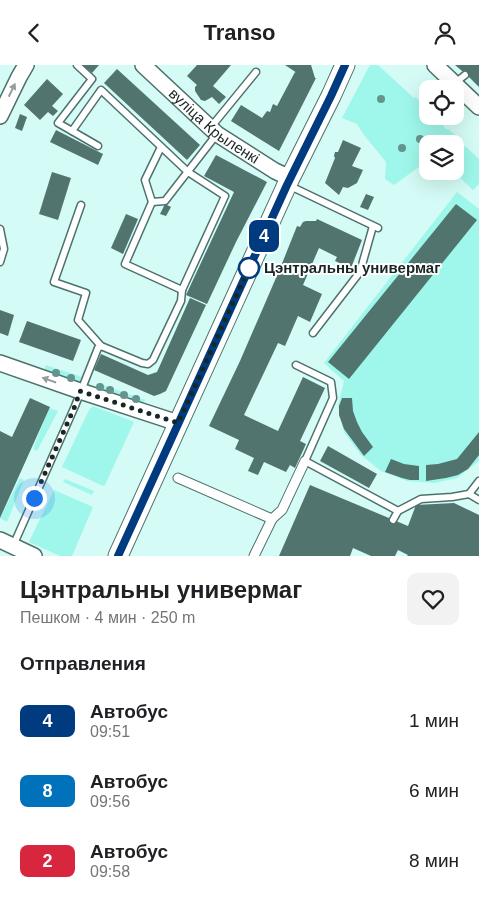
<!DOCTYPE html>
<html lang="ru">
<meta charset="utf-8">
<style>
body{margin:0;font-family:Helvetica,sans-serif;background:#f2f2f2;color:#202124;height:100vh;display:flex;flex-direction:column;font-size:19px;white-space:nowrap}
*{box-sizing:border-box;margin:0}
p{font-size:16px;color:#757577}
.icon{flex:none;width:28px;height:28px;fill:none;stroke:currentColor;stroke-width:2;stroke-linecap:round;stroke-linejoin:round}
.map{position:relative;height:491px;overflow:hidden}
.details{display:flex;flex-direction:column;background:#fff;flex:1}
.details>*{flex:none}
.badge{padding:0 10px;border-radius:8px;font-size:18px;line-height:32px}
.fabs{position:absolute;left:419px;top:15px;display:grid;gap:10px}
.fabs a{display:grid;place-items:center;width:45px;height:45px;border-radius:10px;background:#fff;box-shadow:0 5px 20px #0002;font-size:25px}
.you{position:absolute;width:25px;height:25px;margin:-12px;border:4px solid #fff;border-radius:50%;background:#1a73e8;box-shadow:0 0 0 8px #1a73e833}
.map>.badge{position:absolute;translate:-50% -50%;box-shadow:0 0 0 2px #fff}
h2{padding:0 20px;font-size:19px;line-height:45px}
.round{display:grid;place-items:center;flex:none;width:52px;height:52px;border-radius:10px;background:#f2f2f2}
.head{display:flex;align-items:center;justify-content:space-between;height:85px;padding:0 20px}
h1{font-size:24px;font-weight:800;line-height:38px}
ul{padding:0;list-style:none}
li{display:flex;align-items:center;gap:15px;height:70px;padding:0 20px}
li div{flex:1}
li b{display:block;font-size:19px}
li em{font-style:normal}
li .badge{min-width:55px;font-weight:700;text-align:center}
header{display:flex;justify-content:space-between;align-items:center;height:65px;padding:0 20px;background:#fff;font-size:22px;font-weight:800}
.map>svg:first-child{display:block}
</style>
<header><svg class="icon" aria-label="back" viewBox="0 0 24 24"><path d="M15 5l-7 7 7 7"/></svg>Transo<svg class="icon" aria-label="person" viewBox="0 0 24 24"><circle cx="12" cy="8" r="4"/><path d="M4 21q1-7 8-7t8 7"/></svg></header>
<div class="map">
<svg width="479" height="491" viewBox="0 0 479 491">
<rect width="100%" height="100%" fill="#d4fbf5"/>
<g fill="#9ff7eb">
<polygon points="370,0 378,0 414,33 416,32 427,44 428,51 434,51 446,64 448,64 459,73 452,79 428,79 427,96 394,120 385,114 386,97 364,70 357,59 342,53"/>
<polygon points="465,81 479,94 479,119 473,125 453,106 455,106 455,91"/>
<polygon points="457,127 479,144 479,396 457,413 435,418 407,416 381,406 361,390 344,367 338,341 344,316 324,298"/>
<polygon points="46,300 82,312 79,317 77,318 43,309"/>
<polygon points="100,319 145,335 143,339 97,324"/>
<polygon points="93,341 134,357 105,420 103,421 62,402 89,345"/>
<polygon points="49,343 58,346 37,386 33,384"/>
<polygon points="20,413 24,415 7,457 0,453"/>
<polygon points="65,414 94,426 92,430 63,417"/>
<polygon points="54,425 93,442 72,491 60,491 29,477"/>
</g>
<g fill="#51746f">
<polygon points="83,0 99,0 92,8"/>
<polygon points="197,0 231,0 213,21 226,32 219,39 212,32 205,36 201,35 195,26 195,22 197,20 187,11"/>
<polygon points="285,0 311,0 315,13 316,13 279,86 231,56 241,40 262,53 267,46 270,47 273,39 277,41 295,7 297,8"/>
<polygon points="455,0 479,0 479,22 468,11"/>
<polygon points="117,4 200,80 187,95 104,18"/>
<polygon points="47,14 63,29 52,41 58,46 53,51 48,47 40,55 24,40"/>
<polygon points="20,49 27,52 22,66 15,63"/>
<polygon points="56,65 103,89 98,100 50,77"/>
<polygon points="343,75 361,83 352,101 363,105 357,118 348,123 343,122 339,130 325,118 335,93 334,91 335,87 338,87"/>
<polygon points="216,90 267,117 236,177 207,239 186,230 234,127 204,111"/>
<polygon points="52,107 71,113 58,155 39,149"/>
<polygon points="366,129 374,132 368,145 360,142"/>
<polygon points="165,139 171,142 166,151 160,149"/>
<polygon points="456,139 477,155 349,314 328,297"/>
<polygon points="126,149 138,154 123,189 111,183"/>
<polygon points="317,154 362,175 351,203 335,196 337,192 319,183 303,220 322,229 310,257 298,251 285,281 278,278 244,350 278,366 303,312 325,323 300,376 306,379 295,403 290,400 286,407 264,397 258,410 248,406 254,393 235,384 239,375 209,361 240,296 279,206 297,161 300,162 303,157 306,156 316,156"/>
<polygon points="190,233 206,240 166,326 160,329 154,331 94,305 101,289 148,310 157,307"/>
<polygon points="0,245 14,250 8,271 0,268"/>
<polygon points="27,256 81,275 73,296 19,277"/>
<polygon points="30,333 50,342 0,453 0,366 12,372"/>
<polygon points="342,333 352,333 353,346 357,357 362,367 373,382 364,391 344,364 339,350 339,341"/>
<polygon points="479,367 479,390 468,404 458,410 446,413 426,416 426,400 438,399 457,394"/>
<polygon points="328,381 377,409 369,423 320,396"/>
<polygon points="391,394 404,399 419,401 419,415 410,415 402,413 385,407"/>
<polygon points="310,420 408,461 416,440 454,438 479,450 479,491 407,491 408,490 398,485 395,491 371,491 353,483 350,491 279,491"/>
</g>
<g fill="none" stroke-linecap="round" stroke-linejoin="round">
<defs>
<g id="service">
<polyline points="455,18 465,10"/>
<polyline points="211,62 256,7"/>
<polyline points="72,66 98,81"/>
<polyline points="161,82 145,115 152,137 125,199 182,225"/>
<polyline points="288,120 378,163"/>
<polyline points="152,137 165,136 217,69"/>
<polyline points="81,140 54,217 86,228 78,255 101,281"/>
<polyline points="0,164 4,184 0,197"/>
<polyline points="313,268 360,207 373,161"/>
<polyline points="296,300 331,317 333,333 305,396 398,446"/>
<polyline points="469,429 479,416"/>
<polyline points="393,455 398,446 421,434 452,432 469,429 479,435"/>
<polyline points="13,481 75,341 98,283 101,281 142,298 148,299 153,295 181,236 182,225 225,131 188,107 101,25 72,66 58,58 92,14 77,0"/>
</g>
<g id="pedestrian">
<polyline points="178,413 272,454 254,491"/>
<polyline points="272,454 282,445 305,396"/>
</g>
<g id="tertiary">
<path id="s1" d="M143,0l74,69 58,37 15,7"/>
<polyline points="435,0 479,42"/>
<polyline points="0,51 19,12 26,0"/>
<polyline points="0,298 80,326 178,358"/>
<polyline points="0,475 34,491"/>
</g>
<polyline id="primary" points="118,491 290,113 331,31 345,0"/>
</defs>
<use href="#service" stroke="#4e716c" stroke-width="9"/>
<use href="#pedestrian" stroke="#4e716c" stroke-width="11"/>
<use href="#tertiary" stroke="#4e716c" stroke-width="18"/>
<use href="#primary" stroke="#4e716c" stroke-width="21"/>
<use href="#service" stroke="#fff" stroke-width="6"/>
<use href="#pedestrian" stroke="#fff" stroke-width="9"/>
<use href="#tertiary" stroke="#fff" stroke-width="15"/>
<use href="#primary" stroke="#fff" stroke-width="19"/>
</g>
<g fill="#63948e">
<circle cx="381" cy="34" r="4"/>
<circle cx="420" cy="74" r="4"/>
<circle cx="402" cy="83" r="4"/>
<circle cx="56" cy="308" r="4"/>
<circle cx="71" cy="313" r="4"/>
<circle cx="100" cy="322" r="4"/>
<circle cx="110" cy="325" r="4"/>
<circle cx="124" cy="330" r="4"/>
<circle cx="136" cy="334" r="4"/>
</g>
<defs><path id="oneway-solid" d="M-6-.8H1V-3.2L6.5 0L1 3.2V.8H-6Z" transform="scale(1.25)"/></defs>
<g fill="#979d9c">
<use href="#oneway-solid" transform="translate(12 25) rotate(-64)"/>
<use href="#oneway-solid" transform="translate(49 315) rotate(-161)"/>
</g>
<g fill="none" stroke-linecap="round" stroke-linejoin="round">
<defs>
<polyline id="line" points="118,491 287,120 331,31 345,0"/>
</defs>
<use href="#line" stroke="#fff" stroke-width="11"/>
<use href="#line" stroke="#003b80" stroke-width="8"/>
<polyline stroke="#182624" stroke-width="5" stroke-dasharray="0 9" points="34,433 75,341 80,326 178,358 249,203"/>
</g>
<circle fill="#fff" stroke="#003b80" stroke-width="2.5" cx="249" cy="203" r="10"/>
<g text-anchor="middle" stroke-width="4" stroke-linejoin="round" paint-order="stroke">
<g font-size="15" fill="#182624" stroke="#fff">
<text dy="5" stroke="none"><textPath href="#s1" startOffset="94">вуліца Крыленкі</textPath></text>
</g>
<g font-size="15" font-weight="bold" fill="#182624" stroke="#fff" text-anchor="start">
<text x="264" y="208">Цэнтральны универмаг</text>
</g>
</g>
</svg>
<div class="fabs">
<a><svg class="icon" aria-label="locate" viewBox="0 0 24 24"><circle cx="12" cy="12" r="6"/><path d="M12 2v4M12 18v4M2 12h4M18 12h4"/></svg></a>
<a><svg class="icon" aria-label="layers" viewBox="0 0 24 24"><path d="M12 4l9 5-9 5-9-5zM3 14l9 5 9-5"/></svg></a>
</div>
<div class="you" style="left:34px;top:433px"></div>
<b class="badge" style="left:264px;top:171px;background:#003b80;color:#fff">4</b>
</div>
<section class="details">
<div class="head"><div><h1>Цэнтральны универмаг</h1><p>Пешком · 4 мин · 250 m</p></div><a class="round"><svg class="icon" aria-label="heart" viewBox="0 0 24 24"><path d="M12 20l-8-8c-3-5 5-10 8-4 3-6 11-1 8 4z"/></svg></a></div>
<h2>Отправления</h2>
<ul>
<li><span class="badge" style="background:#003b80;color:#fff">4</span><div><b>Автобус</b><p>09:51</p></div><em>1 мин</em></li>
<li><span class="badge" style="background:#0072bc;color:#fff">8</span><div><b>Автобус</b><p>09:56</p></div><em>6 мин</em></li>
<li><span class="badge" style="background:#d7263d;color:#fff">2</span><div><b>Автобус</b><p>09:58</p></div><em>8 мин</em></li>
</ul>
</section>
